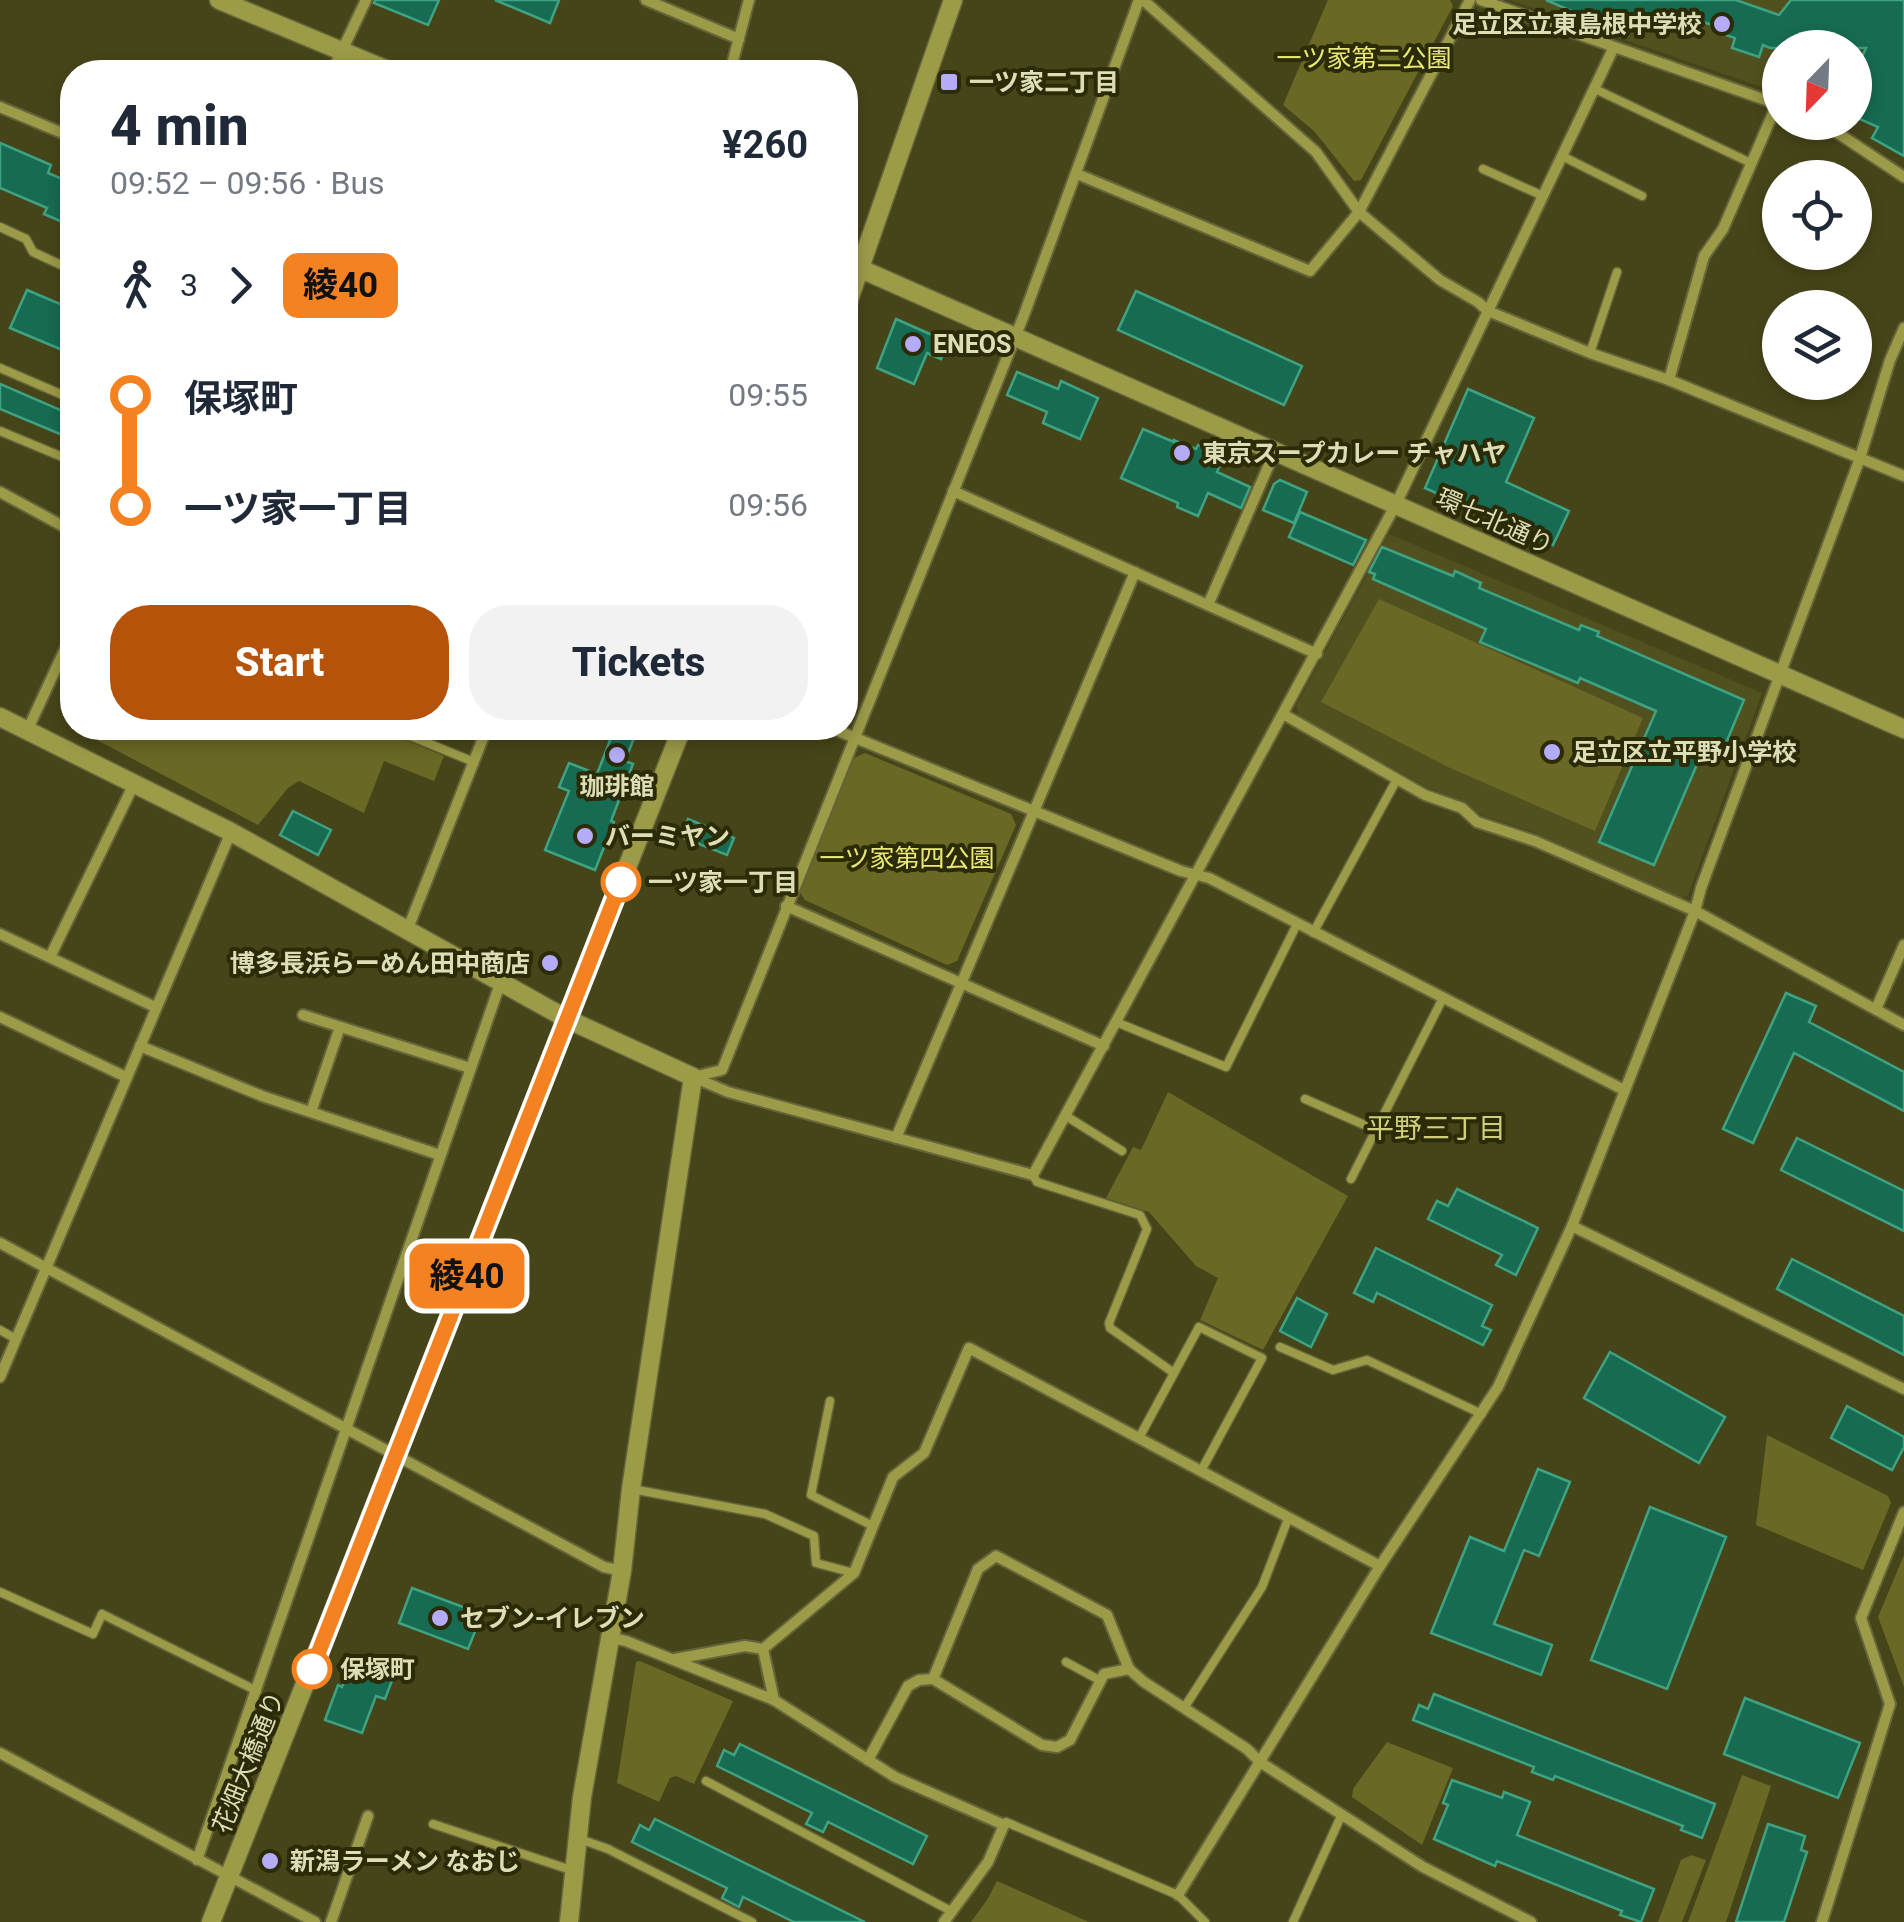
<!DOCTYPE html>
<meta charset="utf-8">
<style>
body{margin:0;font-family:Roboto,"Noto Sans JP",sans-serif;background:#f2f2f3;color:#1f2937;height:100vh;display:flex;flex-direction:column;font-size:38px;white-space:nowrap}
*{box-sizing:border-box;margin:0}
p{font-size:32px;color:#747a83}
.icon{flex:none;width:55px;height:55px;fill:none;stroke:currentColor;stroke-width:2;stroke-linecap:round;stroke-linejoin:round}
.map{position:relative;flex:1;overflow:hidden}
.sheet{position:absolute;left:60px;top:60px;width:798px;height:680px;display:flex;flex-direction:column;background:#fff;border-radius:40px;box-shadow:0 5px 15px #0003}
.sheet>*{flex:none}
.badge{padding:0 20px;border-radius:15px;font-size:35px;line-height:65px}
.needle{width:65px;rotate:203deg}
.tools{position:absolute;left:1762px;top:30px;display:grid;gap:20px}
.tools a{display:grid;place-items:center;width:110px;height:110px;border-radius:50%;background:#fff;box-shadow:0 5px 15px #0003;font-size:50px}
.map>.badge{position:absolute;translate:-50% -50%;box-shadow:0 0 0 5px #fff}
.legs{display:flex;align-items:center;gap:15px;height:110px;padding:0 50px;font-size:32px}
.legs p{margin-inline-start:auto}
.overview{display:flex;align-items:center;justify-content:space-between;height:170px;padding:0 50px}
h1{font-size:55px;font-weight:800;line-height:75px}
.cta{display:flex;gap:20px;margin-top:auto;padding:20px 50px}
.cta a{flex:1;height:115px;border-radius:40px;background:#b45309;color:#fff;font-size:40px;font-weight:800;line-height:115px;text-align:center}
.cta a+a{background:#f2f2f3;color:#1f2937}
ul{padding:0 50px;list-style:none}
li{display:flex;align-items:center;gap:35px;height:110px;font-size:38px}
li i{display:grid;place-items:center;width:15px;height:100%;margin:0 12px;background:currentColor}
li i::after{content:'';width:25px;height:25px;margin:-12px;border:8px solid;border-radius:50%;background:#fff}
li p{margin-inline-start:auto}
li:first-child i{background:linear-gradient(#0000 50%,currentColor 0)}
li:last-child i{background:linear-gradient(currentColor 50%,#0000 0)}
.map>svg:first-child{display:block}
</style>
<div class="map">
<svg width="1904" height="1922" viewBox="0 0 1904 1922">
<rect width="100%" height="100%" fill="#464519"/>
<g fill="#51511f">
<polygon points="1509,0 1877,0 1855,52 1855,48 1780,48 1780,93"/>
<polygon points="1389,534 1762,693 1688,895 1681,898 1531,831 1481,815 1466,804 1429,788 1299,716 1296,706"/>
</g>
<g fill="#696824">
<polygon points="1328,0 1450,0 1453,6 1361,180 1354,181 1314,131 1283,105"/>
<polygon points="1379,599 1643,718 1595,831 1450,768 1321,702"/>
<polygon points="74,728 376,728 444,756 434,781 384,761 364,813 299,781 288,788 258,825"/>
<polygon points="865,753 1011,814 1016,825 957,961 947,965 805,900 799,891 854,758"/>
<polygon points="1168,1092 1348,1196 1263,1350 1200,1320 1218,1278 1196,1266 1149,1212 1106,1198 1133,1147 1141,1150"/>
<polygon points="1767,1435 1888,1496 1891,1503 1863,1570 1756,1525"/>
<polygon points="1904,1555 1904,1687 1878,1617"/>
<polygon points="640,1661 733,1701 694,1784 676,1776 670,1778 659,1802 617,1783 636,1662"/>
<polygon points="1387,1742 1453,1768 1422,1845 1352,1797 1353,1789"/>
<polygon points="1742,1775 1771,1786 1726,1922 1688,1922"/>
<polygon points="1691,1855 1706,1860 1682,1922 1658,1922 1681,1860"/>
<polygon points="997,1881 1089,1922 971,1922 987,1900"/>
</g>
<g fill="#176b52" stroke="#3ea383" stroke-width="2.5">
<polygon points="375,0 439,0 428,25 374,3"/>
<polygon points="495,0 559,0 550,23"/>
<polygon points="1546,0 1736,0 1779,15 1791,0 1904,0 1904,156 1872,138 1878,127 1855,117 1855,72 1866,48 1770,48 1763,45 1759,57 1732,48 1735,38 1726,35 1725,29 1678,14 1671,26 1662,31 1635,20 1628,35"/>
<polygon points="0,143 51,165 48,173 72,183 72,226 44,214 47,208 0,188"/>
<polygon points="27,290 72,309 72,354 10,328"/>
<polygon points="1136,291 1302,366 1284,405 1118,330"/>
<polygon points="896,319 948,342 941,359 927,353 914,384 877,368"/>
<polygon points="1017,372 1058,389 1061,381 1098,398 1080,439 1043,423 1047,412 1007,395"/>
<polygon points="0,384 72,415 72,439 0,409"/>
<polygon points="1468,389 1534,418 1506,482 1569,511 1553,545 1425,488"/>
<polygon points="1143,429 1174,442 1174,440 1196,449 1198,445 1224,456 1217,472 1250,487 1241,508 1208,493 1198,516 1177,507 1178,503 1121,478"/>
<polygon points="1280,480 1307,492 1294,523 1263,510 1274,484"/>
<polygon points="1300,512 1366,540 1353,565 1289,537"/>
<polygon points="1382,547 1453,576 1455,571 1481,583 1479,588 1579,630 1581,625 1599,632 1597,636 1744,700 1726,743 1715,738 1707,758 1701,755 1654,865 1599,842 1656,711 1580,678 1578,683 1480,642 1486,629 1373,579 1375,574 1369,572"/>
<polygon points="614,730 634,738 625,761 633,764 611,821 614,822 595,870 545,850 569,791 559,787 569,763 597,774"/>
<polygon points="293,811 331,830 318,855 280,835"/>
<polygon points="688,819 734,838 727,855 681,837"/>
<polygon points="1786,993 1816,1006 1809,1022 1904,1072 1904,1111 1794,1053 1753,1143 1723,1129"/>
<polygon points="1797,1138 1904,1191 1904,1231 1781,1170"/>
<polygon points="1457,1189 1538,1228 1516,1275 1496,1265 1502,1255 1428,1219 1437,1201 1448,1206"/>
<polygon points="1376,1248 1492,1305 1482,1326 1491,1330 1483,1345 1377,1293 1373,1302 1354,1293"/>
<polygon points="1792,1259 1904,1316 1904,1355 1777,1289"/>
<polygon points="1297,1298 1327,1314 1311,1347 1280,1331"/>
<polygon points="1610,1352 1725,1417 1699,1463 1584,1398"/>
<polygon points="1847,1406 1904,1437 1904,1447 1892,1470 1831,1438"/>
<polygon points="1538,1469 1570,1482 1539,1556 1524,1550 1494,1624 1552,1645 1541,1675 1431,1633 1470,1537 1504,1551"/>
<polygon points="1650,1507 1726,1537 1667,1689 1591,1660"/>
<polygon points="412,1588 482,1614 468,1649 399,1623"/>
<polygon points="351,1662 393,1678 385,1699 376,1696 362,1733 325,1720 338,1685 342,1687"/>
<polygon points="1434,1694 1715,1804 1702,1838 1681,1830 1683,1826 1555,1776 1553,1780 1532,1772 1534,1767 1413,1720 1419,1705 1428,1709"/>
<polygon points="1745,1698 1860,1743 1838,1798 1724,1754"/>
<polygon points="740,1744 927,1836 913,1864 828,1822 823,1832 806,1824 812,1813 717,1766 724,1750 734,1755"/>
<polygon points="1452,1780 1502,1798 1504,1792 1530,1802 1517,1835 1654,1889 1641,1922 1620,1915 1622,1911 1497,1861 1495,1866 1434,1839 1448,1805 1443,1803"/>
<polygon points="655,1819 865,1922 794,1922 743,1897 739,1907 722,1898 727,1888 632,1842 640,1825 649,1830"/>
<polygon points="1768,1824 1805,1836 1801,1850 1807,1852 1784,1922 1736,1922"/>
</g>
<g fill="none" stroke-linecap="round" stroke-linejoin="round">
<defs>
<g id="service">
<polyline points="1595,89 1751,163"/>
<polyline points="1562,156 1642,196"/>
<polyline points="1483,169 1543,196"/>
<polyline points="0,227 26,239 33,252 72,270"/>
<polyline points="1590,353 1617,272"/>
<polyline points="0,368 72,399"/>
<polyline points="0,431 72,461"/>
<polyline points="391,728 474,762"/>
<polyline points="1313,933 1397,779"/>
<polyline points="1116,1022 1226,1067 1297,924"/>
<polyline points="1305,1099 1376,1130"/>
<polyline points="1066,1116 1122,1151"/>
<polyline points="1033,1175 1037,1182 1140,1215 1147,1229 1109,1323 1110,1328 1174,1373"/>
<polyline points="1351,1179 1443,998"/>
<polyline points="0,1330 16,1339"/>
<polyline points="1280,1347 1333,1370 1367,1360 1482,1414"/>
<polyline points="830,1401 811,1495 873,1526"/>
<polyline points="1139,1438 1199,1327 1262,1358 1201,1471"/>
<polyline points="632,1489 765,1514 814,1536 816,1563 854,1573"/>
<polyline points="0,1592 93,1634 102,1614 257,1691"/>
<polyline points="1066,1662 1101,1681"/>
<polyline points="1184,1708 1262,1587 1288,1519"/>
<polyline points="706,1781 951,1911"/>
<polyline points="433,1824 574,1871"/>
<polyline points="1004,1825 1006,1822 1178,1895 1205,1922"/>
<polyline points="577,1838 608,1849 752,1922"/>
<polyline points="1293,1922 1342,1814"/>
</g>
<g id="minor">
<polyline points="646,0 739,39"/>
<polyline points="1143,0 1316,152 1359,212 1440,280 1478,302 1488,311 1590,353 1669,380 1904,476"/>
<polyline points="1481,0 1780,105"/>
<polyline points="332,72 366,0"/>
<polyline points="730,72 749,0"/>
<polyline points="0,107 72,137"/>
<polyline points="1821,122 1904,177"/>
<polyline points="1077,174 1310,271 1359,212 1470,0"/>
<polyline points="1669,380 1704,256 1723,229 1777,104"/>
<polyline points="953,491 1317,654"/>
<polyline points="0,492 72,531"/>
<polyline points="1208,605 1275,451"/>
<polyline points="1283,714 1425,795 1462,808 1477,822 1535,841 1695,911 1904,1025"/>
<polyline points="831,728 1181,871 1209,878 1624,1090"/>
<polyline points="27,731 72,634"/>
<polyline points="786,906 1104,1046"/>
<polyline points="407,931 487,728"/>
<polyline points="0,934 155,1007"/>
<polyline points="50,957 134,784"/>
<polyline points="1876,1009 1904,945"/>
<polyline points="303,1015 470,1068"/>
<polyline points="0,1017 126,1077"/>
<polyline points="140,1046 262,1096 440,1155"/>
<polyline points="693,1077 728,1092 1033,1175 1396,504 1614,47"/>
<polyline points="693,1077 722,1070 1024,315 1139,0"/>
<polyline points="311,1112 340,1027"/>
<polyline points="896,1138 1135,572"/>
<polyline points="1572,1226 1904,1389"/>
<polyline points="0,1243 604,1567 622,1571"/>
<polyline points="0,1377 231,832"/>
<polyline points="611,1638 626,1641 774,1700 895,1777 1004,1825 988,1862 944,1922"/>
<polyline points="675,1659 745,1646 763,1649"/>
<polyline points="933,1679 1042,1745 1057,1747 1070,1740 1104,1674 1129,1669"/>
<polyline points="774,1700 763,1649 854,1573 893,1477 924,1453 969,1348 1380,1566"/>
<polyline points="0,1753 315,1922"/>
<polyline points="868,1760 908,1686 919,1680 933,1679 978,1569 996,1556 1107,1615 1129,1669 1144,1682 1247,1749 1260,1762 1423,1867 1531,1922"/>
<polyline points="197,1860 500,984"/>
<polyline points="1178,1895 1380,1566 1498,1387 1572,1226 1695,911 1701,888 1860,458 1890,360 1904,328"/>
<polyline points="331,1922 368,1816"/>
<polyline points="1822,1922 1890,1704 1861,1618 1904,1512"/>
</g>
<g id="tertiary">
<polyline points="219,0 392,72"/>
<polyline points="845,262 1904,729"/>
<polyline points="845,311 953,0"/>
<polyline points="0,717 231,832 567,1019 693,1077 631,1489 622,1571 582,1797 569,1922"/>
<polyline points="211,1922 682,728"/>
</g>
</defs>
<use href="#service" stroke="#65643a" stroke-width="11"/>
<use href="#minor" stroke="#65643a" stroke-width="14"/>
<use href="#tertiary" stroke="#65643a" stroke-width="21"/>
<use href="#service" stroke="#9c9b48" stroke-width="8"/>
<use href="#minor" stroke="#9c9b48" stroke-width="10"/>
<use href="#tertiary" stroke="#9c9b48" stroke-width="18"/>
</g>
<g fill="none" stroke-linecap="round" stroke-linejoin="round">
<defs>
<polyline id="line-1" points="312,1669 621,882"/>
</defs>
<use href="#line-1" stroke="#fff" stroke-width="22"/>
<use href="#line-1" stroke="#f58220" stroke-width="15"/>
</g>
<g fill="#b4acf9" stroke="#2c2b07" stroke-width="4">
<circle cx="1722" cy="24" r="10"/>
<rect x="939" y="72" width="20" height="20" rx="5"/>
<circle cx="913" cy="344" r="10"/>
<circle cx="1182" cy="453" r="10"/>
<circle cx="1552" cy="752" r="10"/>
<circle cx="617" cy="755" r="10"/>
<circle cx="585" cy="836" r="10"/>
<circle cx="550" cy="963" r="10"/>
<circle cx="440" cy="1618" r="10"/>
<circle cx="270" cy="1861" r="10"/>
</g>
<g fill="#fff" stroke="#f58220" stroke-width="5">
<circle cx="621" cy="882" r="18"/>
<circle cx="312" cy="1669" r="18"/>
</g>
<g text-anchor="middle" stroke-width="8" stroke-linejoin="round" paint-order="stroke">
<g font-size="25" font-weight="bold" fill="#dddeb5" stroke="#2c2b07" text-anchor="start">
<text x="1702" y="33" text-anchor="end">足立区立東島根中学校</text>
<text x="969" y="91">一ツ家二丁目</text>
<text x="933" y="353">ENEOS</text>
<text x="1202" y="462">東京スープカレー チャハヤ</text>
<text x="1572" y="761">足立区立平野小学校</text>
<text x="617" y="795" text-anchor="middle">珈琲館</text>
<text x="605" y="845">バーミヤン</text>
<text x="530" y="972" text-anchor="end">博多長浜らーめん田中商店</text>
<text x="460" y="1627">セブン-イレブン</text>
<text x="290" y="1870">新潟ラーメン なおじ</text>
</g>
<g font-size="25" fill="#e9e875" stroke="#2c2b07">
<text x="1364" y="67">一ツ家第二公園</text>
<text x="907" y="867">一ツ家第四公園</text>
</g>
<g font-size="25" fill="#dddeb5" stroke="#2c2b07">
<text transform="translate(1495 521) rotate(24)" y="9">環七北通り</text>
<text transform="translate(248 1762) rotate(-68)" y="9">花畑大橋通り</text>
</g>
<g font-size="25" font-weight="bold" fill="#dddeb5" stroke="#2c2b07" text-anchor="start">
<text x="648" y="891">一ツ家一丁目</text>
<text x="340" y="1678">保塚町</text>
</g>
<g font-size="28" fill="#cfcf7b" stroke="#2c2b07">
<text x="1436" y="1138">平野三丁目</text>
</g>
</g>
</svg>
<div class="tools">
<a><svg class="needle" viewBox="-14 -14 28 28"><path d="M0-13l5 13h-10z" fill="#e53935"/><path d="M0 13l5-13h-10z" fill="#747a83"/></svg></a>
<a><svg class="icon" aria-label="locate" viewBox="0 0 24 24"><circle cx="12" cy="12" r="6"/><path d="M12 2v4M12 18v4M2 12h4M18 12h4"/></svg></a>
<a><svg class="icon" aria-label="layers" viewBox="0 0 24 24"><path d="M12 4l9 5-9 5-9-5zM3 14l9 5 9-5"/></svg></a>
</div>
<b class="badge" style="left:467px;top:1276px;background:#f58220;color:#111">綾40</b>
<section class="sheet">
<div class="overview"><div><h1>4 min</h1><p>09:52 – 09:56 · Bus</p></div><b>¥260</b></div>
<div class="legs"><svg class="icon" aria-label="walk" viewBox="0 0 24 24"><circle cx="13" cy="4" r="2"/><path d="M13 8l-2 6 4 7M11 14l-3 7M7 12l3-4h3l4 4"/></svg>3<svg class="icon" aria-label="forward" viewBox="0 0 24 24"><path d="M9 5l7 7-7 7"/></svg><b class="badge" style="background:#f58220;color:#111">綾40</b></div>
<ul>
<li><i style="color:#f58220"></i><b>保塚町</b><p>09:55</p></li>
<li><i style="color:#f58220"></i><b>一ツ家一丁目</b><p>09:56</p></li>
</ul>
<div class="cta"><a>Start</a><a>Tickets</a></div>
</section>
</div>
